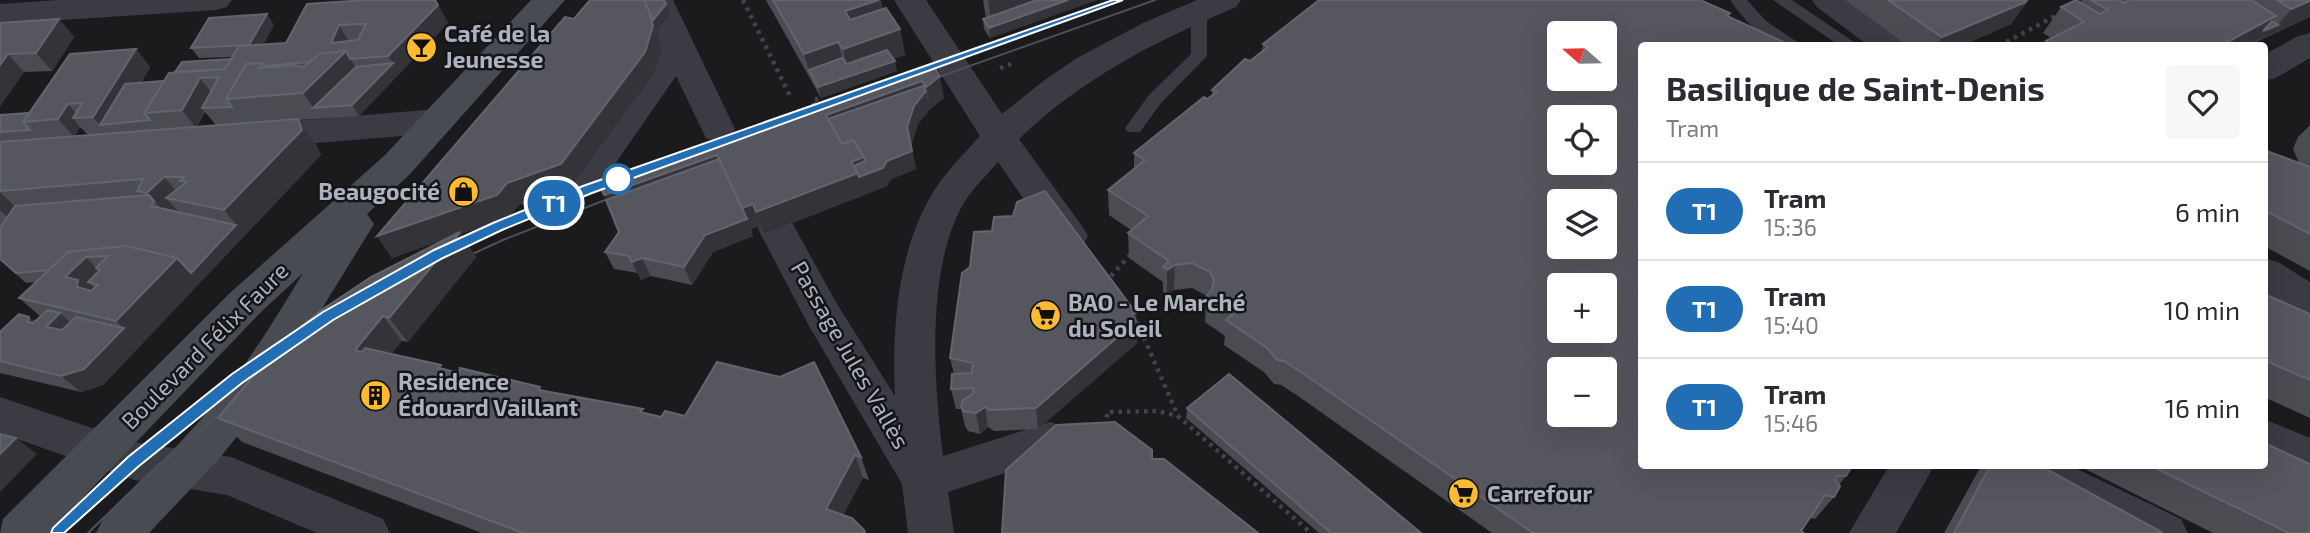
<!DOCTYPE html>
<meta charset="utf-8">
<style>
body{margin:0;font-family:"Exo 2",sans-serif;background:#f7f7f7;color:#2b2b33;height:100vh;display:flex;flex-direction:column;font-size:26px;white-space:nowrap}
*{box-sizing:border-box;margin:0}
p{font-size:23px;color:#7c7c81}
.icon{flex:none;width:38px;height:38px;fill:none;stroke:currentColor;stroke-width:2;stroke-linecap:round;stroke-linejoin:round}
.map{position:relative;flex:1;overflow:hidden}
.drawer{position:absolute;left:1638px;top:42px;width:630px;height:427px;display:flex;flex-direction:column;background:#fff;border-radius:7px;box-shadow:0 7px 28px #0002}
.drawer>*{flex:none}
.badge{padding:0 14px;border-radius:23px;font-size:24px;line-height:46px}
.needle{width:46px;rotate:290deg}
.fabs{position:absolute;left:1547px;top:21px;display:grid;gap:14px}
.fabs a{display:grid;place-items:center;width:70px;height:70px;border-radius:7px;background:#fff;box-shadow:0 7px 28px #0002;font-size:35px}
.map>.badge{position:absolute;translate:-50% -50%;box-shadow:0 0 0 4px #fff}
.round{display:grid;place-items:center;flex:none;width:74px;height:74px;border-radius:7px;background:#f7f7f7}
.overview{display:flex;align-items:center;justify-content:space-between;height:119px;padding:0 28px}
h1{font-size:33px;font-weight:700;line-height:52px}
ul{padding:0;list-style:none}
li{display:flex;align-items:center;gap:21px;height:98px;padding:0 28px;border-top:2px solid #e1e1e2}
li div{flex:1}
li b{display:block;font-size:26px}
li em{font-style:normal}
li .badge{min-width:77px;font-weight:700;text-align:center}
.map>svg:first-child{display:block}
</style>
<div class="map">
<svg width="2310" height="533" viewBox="0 0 2310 533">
<rect width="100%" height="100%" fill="#1b1b1d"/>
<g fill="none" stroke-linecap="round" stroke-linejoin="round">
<g stroke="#41444a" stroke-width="4.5" stroke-dasharray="3.5 5" stroke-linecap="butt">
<polyline points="743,0 790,96"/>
<polyline points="1999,46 2057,15"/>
<polyline points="1000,68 1011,64"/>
<polyline points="1111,276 1132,253"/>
<polyline points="1137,322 1178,416 1311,533"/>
<polyline points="1107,426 1107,412 1157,411 1178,416"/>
</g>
<g fill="#3b3c43" fill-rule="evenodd">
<path d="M1730,0h17l19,21 37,25c-34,0 -54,-19 -73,-46z"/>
<polygon points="1773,0 1792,0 1860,46 1840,46"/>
<polygon points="1199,5 1207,10 1207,56 1161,103 1140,132 1128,132 1125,128 1149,95 1191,54 1191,10"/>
</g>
<g fill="#3b3c43" fill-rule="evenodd">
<polygon points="59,0 232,0 227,7 216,10 0,24 0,4"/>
<polygon points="641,0 673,0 735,129 730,138 718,141 706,138 676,76 599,187 586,191 573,187 568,178 573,169 654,57 661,44"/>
<path d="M894,0h32l76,114 44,-35 31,-21 66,-35 54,-23h44l-5,7c-80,34 -154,71 -217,132l63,87 6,10 -6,10 -13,4 -13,-4 -58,-84c-13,15 -28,29 -37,46 -35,67 -27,175 -18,248l107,-34 15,5 6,13 -6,13 -117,39 6,41h-46l-6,-49 -93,-158 -51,-97 6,-10 13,-4 13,4 47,85 58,92c-3,-67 2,-143 37,-202 13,-22 32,-40 48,-58z"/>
<polygon points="1812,0 1849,0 1904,38 1908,46 1869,46 1817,7"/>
<polygon points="2310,33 2310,58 2276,78 2264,81 2264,55 2298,36"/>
<polygon points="438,109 450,112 455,121 450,130 438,133 256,148 244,145 238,136 244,127 256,124"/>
<polygon points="2264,258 2278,262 2310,282 2310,317 2296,313 2264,293"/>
<polygon points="0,397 134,442 231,457 383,519 390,533 317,533 227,495 134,480 0,433"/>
<polygon points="2264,419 2310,438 2310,477 2264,457"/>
<polygon points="1889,466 1934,466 1896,533 1849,533"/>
<polygon points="2007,466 2071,466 2181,519 2188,533 2120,533 2014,479"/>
</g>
<path fill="#494b53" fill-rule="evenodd" d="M531,0h34l-155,174 -43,40 7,10 -110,179 -46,57 -69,73h-53l7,-14c40,-39 81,-78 116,-121 32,-39 58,-82 84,-125l-44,41 -210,219h-49l3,-14 228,-227 153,-136z"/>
<g stroke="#4e5058" stroke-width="2">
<polyline points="922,83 1155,0"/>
<polyline points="449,249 588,190 1117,0"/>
<polyline points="455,262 503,240 623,193"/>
<polyline points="59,533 169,432 288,342"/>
<polyline points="88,533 158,465 242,396"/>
</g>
<polyline stroke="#41444a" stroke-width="4.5" stroke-dasharray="3.5 5" stroke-linecap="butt" points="819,113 812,101 821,98"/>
</g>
<g fill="#4b4c52" fill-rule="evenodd">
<polygon points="766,0 881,0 883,10 900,29 905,55 893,59 897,71 821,98"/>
<polygon points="983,0 1097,0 990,38 984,29 983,19 986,18"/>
<polygon points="1845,0 2028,0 2011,24 1961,46 1908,46"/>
<polygon points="2082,0 2310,0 2310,17 2247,46 2043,46 2046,41 2051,38 2043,33 2061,7 2080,2"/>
<path d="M307,4l131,1 10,18 -89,93 -60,4 17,25 5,10 -218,230 -22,7 -81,-19v-41l29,-15 6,5 6,-5 -22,-19 17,-16 -10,1 -26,-23v-145l30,-2 106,-64 14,18 -9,16 23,-2 11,-9 56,-13 2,-2 -34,1 -8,-10 83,-23 -11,20 23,-2zM205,112l11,13 -19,2zM80,127l8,8 -13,1z"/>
<polygon points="1730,13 1728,16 1642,46 1846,476 1839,485 1834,497 1815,519 1810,518 1801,531 1804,533 1492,533 1298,396 1281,385 1274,384 1264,372 1224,345 1225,336 1205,322 1206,297 1207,296 1192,288 1174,290 1167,295 1163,292 1163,282 1129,258 1128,233 1131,230 1109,215 1108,190 1134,169 1134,153 1212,96 1212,90 1262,52 1263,44"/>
<polygon points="670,14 657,30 662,49 654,74 572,186 519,205 509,217 461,234 476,257 408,342 402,341 391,354 444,369 661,417 685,416 717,362 861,457 869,480 863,478 843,515 865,533 482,533 242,442 218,418 445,239 392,258 377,236 574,19"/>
<polygon points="59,19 74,37 52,71 24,72 0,106 0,23"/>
<polygon points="934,67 944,98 930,109 918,124 911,145 916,169 891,179 887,186 764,234 761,226 751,229 753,236 713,252 692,285 651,276 641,280 638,273 614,269 605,252"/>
<polygon points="2310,125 2310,271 2264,246 2264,150 2299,163 2293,149 2298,137"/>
<polygon points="2264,294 2310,314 2310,418 2264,397"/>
<polygon points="1136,313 1137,343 1038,429 994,431 988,427 980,434 968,431 965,426 961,409 956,409 951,389 954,374 950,358"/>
<polygon points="1187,408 1421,533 1319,533 1186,418"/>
<polygon points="1981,466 2041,466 2163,533 1944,533"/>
<polygon points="2079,466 2264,466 2310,533 2213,533"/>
</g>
<g fill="#343438">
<polygon points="879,0 881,0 886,25 900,29 905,55 849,75 843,49 845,11"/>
<polygon points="988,0 1067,0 992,26"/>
<polygon points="1068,0 1097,0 990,38 989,28"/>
<polygon points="2028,0 2011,24 1961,46 1937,46 1942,37"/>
<polygon points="2310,1 2310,17 2254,42 2263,31 2278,25 2291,9"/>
<polygon points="666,4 670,14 657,31 653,20"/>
<polygon points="438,5 448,23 359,116 352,105 393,63 388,56"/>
<polygon points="648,8 657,31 662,49 654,74 572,186 519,205 509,217 461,234 476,257 408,342 389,318 457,235 392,258 377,236 507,183"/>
<polygon points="267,14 274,25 257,55 249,45"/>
<polygon points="2276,16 2254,42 2247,46 2220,46"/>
<polygon points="59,19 74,37 52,71 36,53"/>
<polygon points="339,25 350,43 346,52 362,77 313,108 321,119 303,93 331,43"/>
<polygon points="838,42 845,68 809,70 804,54"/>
<polygon points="136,49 150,67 116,123 100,125 109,135 93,117"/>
<polygon points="8,54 24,72 0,106 0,65"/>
<polygon points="895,61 897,71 821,98 818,87"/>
<polygon points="940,76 944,98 930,109 926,87"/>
<polygon points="200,78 214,96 202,108 205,112 196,128 182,110"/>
<polygon points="922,81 924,94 926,91 930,109 918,124 911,145 907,127 836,136 826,115"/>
<polygon points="68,104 80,118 73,118 80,127 74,137 58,119"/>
<polygon points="298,119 316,145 321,155 141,345 116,321 177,258 236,225 224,210"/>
<polygon points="843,148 864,157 887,161 912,151 916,169 891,179 887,186 764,234 756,212"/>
<polygon points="717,155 726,177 615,217 604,195"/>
<polygon points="164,177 186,202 166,198 178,211 170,219 147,193"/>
<polygon points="0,192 25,216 17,227 0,210"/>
<polygon points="753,204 761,226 751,229 753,236 713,252 692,285 684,267 705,235 742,208"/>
<polygon points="86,257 110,283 98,285 88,282 100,293 103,312 65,277"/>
<polygon points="642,258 651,276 641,280 632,262"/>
<polygon points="1175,265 1174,290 1167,295 1167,270"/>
<polygon points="60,313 78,330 65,344 46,327"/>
<polygon points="1136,313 1137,343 1038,429 1036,408 1132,314"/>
<polygon points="383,316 402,341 375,374 355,350"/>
<polygon points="29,317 48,334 28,322"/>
<polygon points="124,328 141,345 103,385 81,392 61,376"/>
<polygon points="985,407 988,427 980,434 976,413"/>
<polygon points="16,438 37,454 0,492 0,454"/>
<polygon points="855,455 863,478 835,531 826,509"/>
</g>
<g fill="#56575e" stroke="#63656d" stroke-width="2" fill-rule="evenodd">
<path d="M366,0h69l3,5 -50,51 -38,3 -4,-8 -27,3 -10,8 -45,4 -2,-3 -16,1 -20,35 6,8 -30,1 17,-31 -19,1 -18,32 -38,3 25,-40 56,-4 14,-23 47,-3 21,-39zM366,24l-8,16 -27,3 8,-18z"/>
<polygon points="590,0 644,0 648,8 653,26 645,52 561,164 507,183 497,195 377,236 565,17 574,19"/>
<polygon points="644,0 664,0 666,4 653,20"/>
<polygon points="773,0 879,0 845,11 850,20 886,8 900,29 843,49 838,42 804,54"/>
<polygon points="1037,0 1068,0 989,28 983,19"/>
<path d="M1319,0h381l30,13 -3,3 65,30h-150v420h210l-6,10h-9l-2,4 5,6 -6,11 -9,-2 -24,36 3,2h-271l-232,-161 -17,-11 -7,-1 -10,-12 -41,-28 6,-5 -26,-18 6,-8 2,-9 -4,-8 -18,-9 -17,2 -8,5 -4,-3 6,-6 -41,-28 20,-17 -40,-26 37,-30 -11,-7 70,-56 3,2 10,-7 -5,-2 33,-31 5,2 18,-14 -5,-3zM1559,33h46v46h-46zM1559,117h46v46h-46zM1559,201h46v46h-46zM1559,285h46v46h-46zM1559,369h46v46h-46z"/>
<polygon points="1888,0 2027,0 2026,2 1942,37"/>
<polygon points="2076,0 2100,14 2108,10 2091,0 2118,0 2124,3 2130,0 2251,0 2276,16 2220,46 2053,46 2046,41 2084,22 2061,7"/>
<polygon points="2277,0 2310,0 2310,1 2291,9"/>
<polygon points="267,14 249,45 191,48 209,18"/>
<polygon points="59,19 36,53 8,54 0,65 0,23"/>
<polygon points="2272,21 2278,25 2263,31"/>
<polygon points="136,49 93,117 73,118 82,103 68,104 58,119 23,122 70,54"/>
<polygon points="887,50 895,61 818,87 809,70 842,58 847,64"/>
<polygon points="346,51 303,93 226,99 246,64 262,63 259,68 292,65 304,67 319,54"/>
<polygon points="231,59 225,69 175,72 182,62"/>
<polygon points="393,63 352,105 313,108 356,67"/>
<polygon points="934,67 940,76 926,87 922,81 826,115 842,144 853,140 864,157 851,162 858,173 756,212 753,204 742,208 717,155 604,195 600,187"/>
<polygon points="164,81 144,113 150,120 100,125 125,84"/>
<polygon points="923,86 926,91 914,106 907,127 912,151 887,161 883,168 859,177 854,166 865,161 864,157 853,140 842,144 828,119"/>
<polygon points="30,113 23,122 30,130 0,132 0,115"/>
<polygon points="298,119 302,130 224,210 166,198 187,182 180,181 184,177 164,177 147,193 137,191 143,179 0,191 0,142"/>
<polygon points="2264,150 2310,167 2310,234 2264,210"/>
<polygon points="719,159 747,219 705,235 684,267 642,258 632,262 629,256 605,252 619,232 606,200"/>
<polygon points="1045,191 1136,313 1132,314 1136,321 1036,408 990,410 985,407 976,413 963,411 961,406 963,400 973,394 974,388 951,389 952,374 972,373 973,363 950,358 962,273 970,267 974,232 992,231 994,217 1013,216 1017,202"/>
<polygon points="149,195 154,201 151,206 236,225 191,273 177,258 126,246 68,252 49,270 16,273 0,259 0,228 15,206"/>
<polygon points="460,232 389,318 383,316 355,350 362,352 365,348 441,365 439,368 459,373 460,368 540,387 539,390 643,409 640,412 661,417 665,411 685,416 717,362 780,377 814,362 861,457 855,455 826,509 852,518 864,530 865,533 523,533 218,418 282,342 323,309 371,277"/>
<path d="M126,246l51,12 -61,63 -97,-23 49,-46zM108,256l-12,12 4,2 -12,12 10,3 -7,6 -14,-4 1,-7 -13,-3 21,-20z"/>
<polygon points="2264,294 2310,314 2310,380 2264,360"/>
<polygon points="48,310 60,313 46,327 62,330 76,317 124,328 84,369 61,376 0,361 0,332 19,314 29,317 28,322 33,323"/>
<polygon points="1229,374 1421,533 1331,533 1187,408"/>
<polygon points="1115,422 1152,450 1152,459 1164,459 1258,533 1002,533 1006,470 1056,425"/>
<polygon points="0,434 16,438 0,454"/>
<polygon points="2264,443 2310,464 2310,533 2289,533 2151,466 2264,466"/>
<polygon points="1990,466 2041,466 2163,533 1954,533"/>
</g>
<polygon fill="#216eb4" stroke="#fff" stroke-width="2" points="1113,0 1123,0 592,193 502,230 443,258 333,320 242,383 139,466 64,533 51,533 53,528 128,457 232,374 323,312 434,250 493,223 583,186"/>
<defs>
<symbol id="bar-disc" viewBox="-11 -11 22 22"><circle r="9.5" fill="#ffba31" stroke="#151518"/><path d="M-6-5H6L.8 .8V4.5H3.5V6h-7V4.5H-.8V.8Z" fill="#111"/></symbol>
<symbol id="shop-disc" viewBox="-11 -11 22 22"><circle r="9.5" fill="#ffba31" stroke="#151518"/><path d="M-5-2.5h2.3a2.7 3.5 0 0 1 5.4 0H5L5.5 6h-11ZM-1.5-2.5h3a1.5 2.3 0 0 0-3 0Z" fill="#111"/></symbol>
<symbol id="supermarket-disc" viewBox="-11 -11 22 22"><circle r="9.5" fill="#ffba31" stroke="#151518"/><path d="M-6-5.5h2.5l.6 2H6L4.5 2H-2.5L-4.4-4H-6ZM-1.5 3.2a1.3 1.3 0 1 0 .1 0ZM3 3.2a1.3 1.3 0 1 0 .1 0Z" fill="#111"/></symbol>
<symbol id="building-disc" viewBox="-11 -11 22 22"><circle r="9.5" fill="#ffba31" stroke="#151518"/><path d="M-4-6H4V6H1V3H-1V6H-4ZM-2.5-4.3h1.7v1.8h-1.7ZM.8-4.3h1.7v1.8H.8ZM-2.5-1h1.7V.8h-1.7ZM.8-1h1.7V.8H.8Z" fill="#111"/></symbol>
</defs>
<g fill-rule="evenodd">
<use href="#bar-disc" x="404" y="30" width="35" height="35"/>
<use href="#shop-disc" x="446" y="174" width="35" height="35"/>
<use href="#supermarket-disc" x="1028" y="298" width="35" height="35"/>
<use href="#building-disc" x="358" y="378" width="35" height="35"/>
<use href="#supermarket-disc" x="1446" y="476" width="35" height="35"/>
</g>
<circle fill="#fff" stroke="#216eb4" stroke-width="3.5" cx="618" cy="179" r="14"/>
<g text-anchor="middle" stroke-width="5" stroke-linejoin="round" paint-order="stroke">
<g font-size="23" font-weight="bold" fill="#acb2be" stroke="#151518" text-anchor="start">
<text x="444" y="42">Café de la<tspan x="444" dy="26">Jeunesse</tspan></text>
<text x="440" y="200" text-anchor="end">Beaugocité</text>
<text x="1068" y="311">BAO - Le Marché<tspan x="1068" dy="26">du Soleil</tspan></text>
<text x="398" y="390">Residence<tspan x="398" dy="26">Édouard Vaillant</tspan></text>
<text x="1487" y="502">Carrefour</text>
</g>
<g font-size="23" fill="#acb2be" stroke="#151518">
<text transform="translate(205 346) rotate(-45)" y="8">Boulevard Félix Faure</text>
<text transform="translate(850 355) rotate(60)" y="8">Passage Jules Vallès</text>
</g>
</g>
</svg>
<div class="fabs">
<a><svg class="needle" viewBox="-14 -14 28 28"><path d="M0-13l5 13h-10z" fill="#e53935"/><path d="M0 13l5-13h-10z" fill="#7c7c81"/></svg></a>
<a><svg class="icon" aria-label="locate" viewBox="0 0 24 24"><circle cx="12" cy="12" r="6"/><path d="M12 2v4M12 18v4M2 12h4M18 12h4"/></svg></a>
<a><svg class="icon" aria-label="layers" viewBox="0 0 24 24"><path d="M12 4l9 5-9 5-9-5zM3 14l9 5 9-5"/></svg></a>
<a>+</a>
<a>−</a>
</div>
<b class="badge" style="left:554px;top:203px;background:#216eb4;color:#fff">T1</b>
<section class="drawer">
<div class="overview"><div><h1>Basilique de Saint-Denis</h1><p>Tram</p></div><a class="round"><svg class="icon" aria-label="heart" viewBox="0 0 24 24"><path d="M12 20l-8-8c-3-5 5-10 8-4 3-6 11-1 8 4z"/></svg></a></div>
<ul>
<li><span class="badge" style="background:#216eb4;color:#fff">T1</span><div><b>Tram</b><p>15:36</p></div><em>6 min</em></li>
<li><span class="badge" style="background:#216eb4;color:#fff">T1</span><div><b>Tram</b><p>15:40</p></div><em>10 min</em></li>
<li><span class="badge" style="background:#216eb4;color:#fff">T1</span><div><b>Tram</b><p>15:46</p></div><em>16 min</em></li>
</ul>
</section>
</div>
